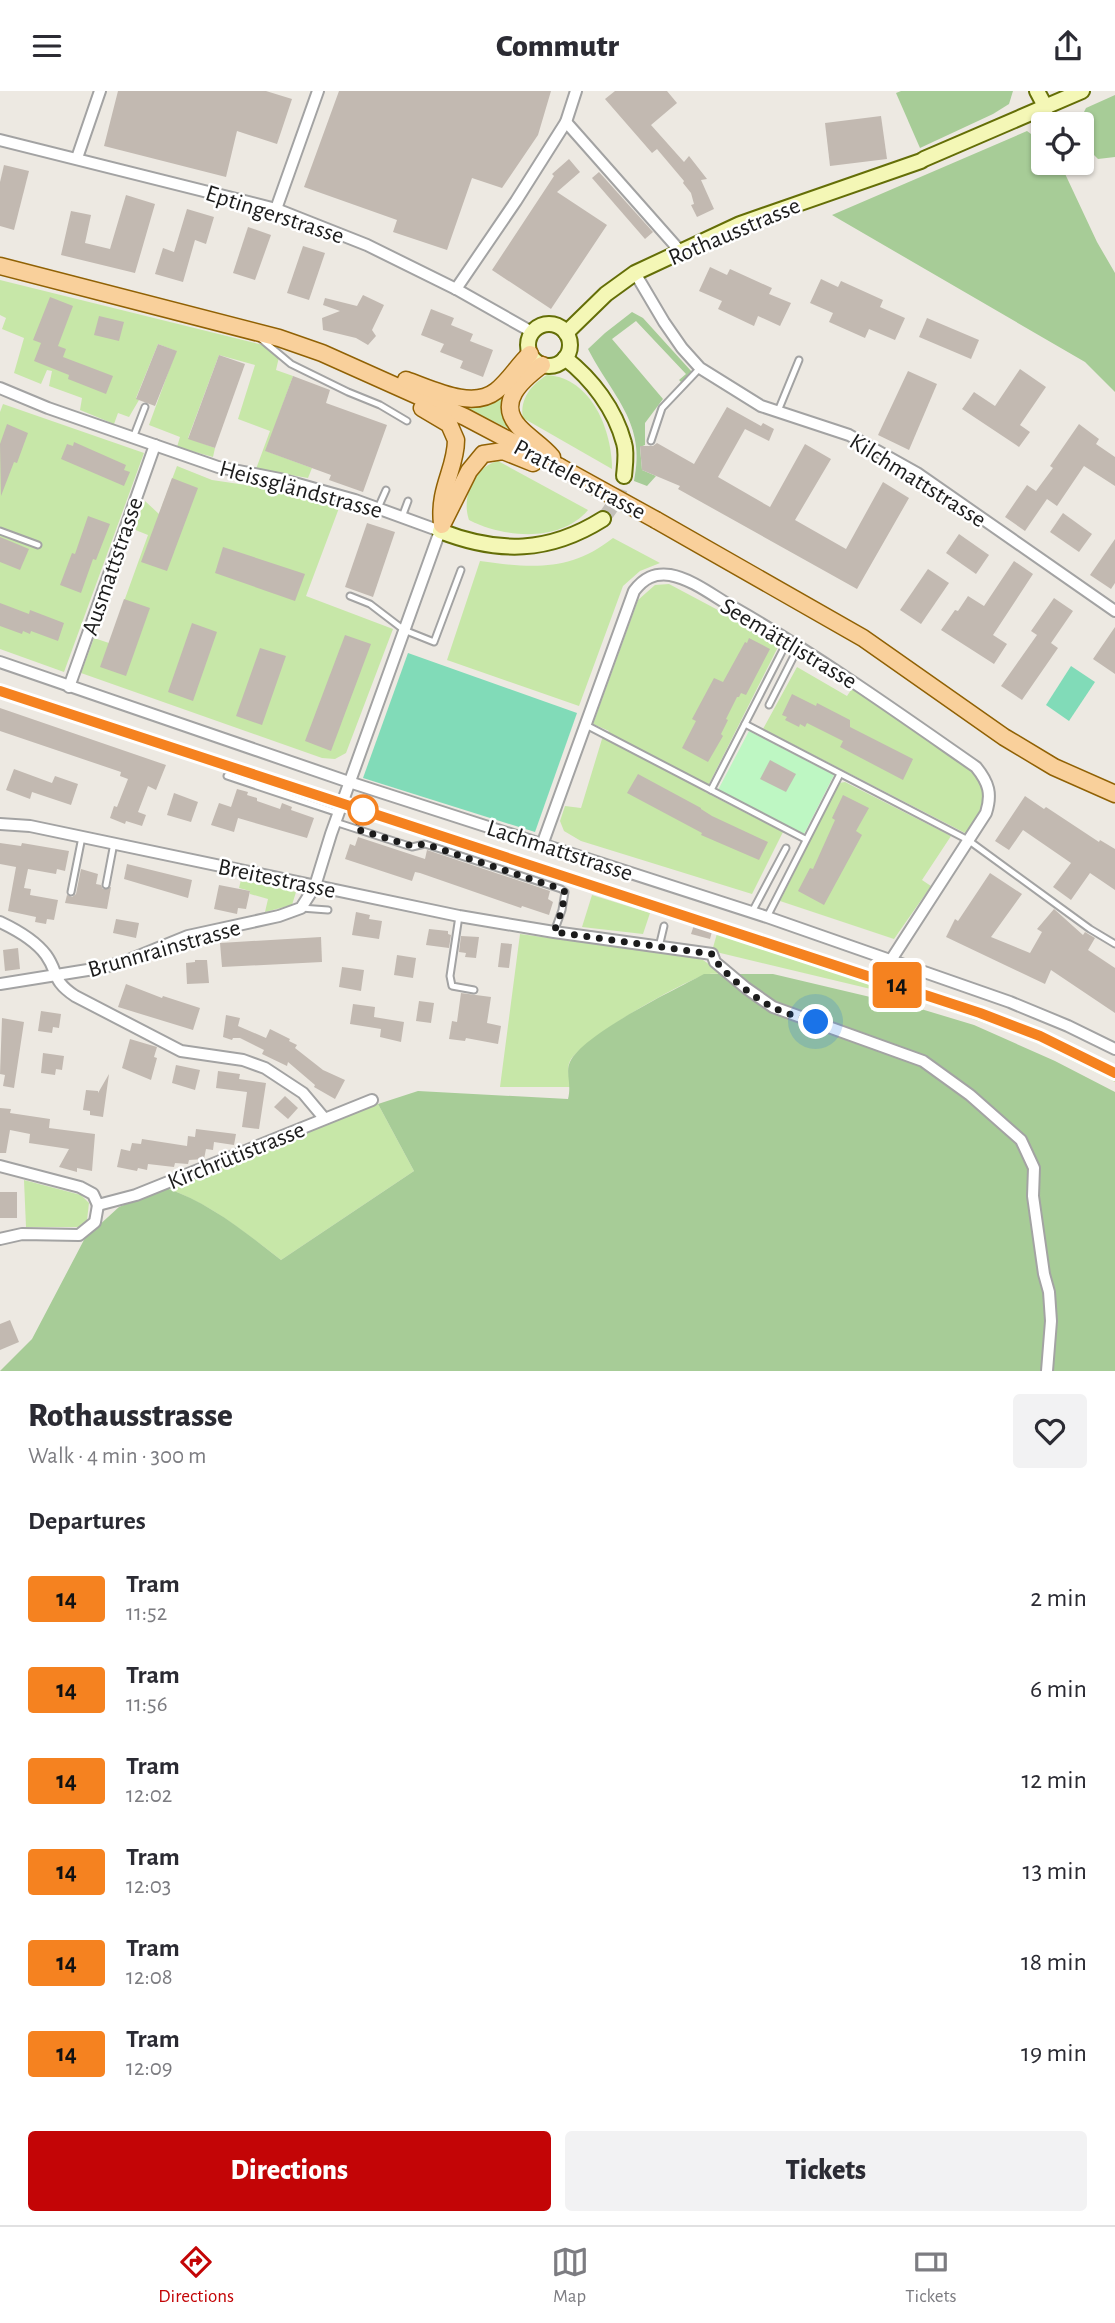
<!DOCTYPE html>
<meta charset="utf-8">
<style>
body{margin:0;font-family:"Alegreya Sans",sans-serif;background:#f2f2f3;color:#2b2b33;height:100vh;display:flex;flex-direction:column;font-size:26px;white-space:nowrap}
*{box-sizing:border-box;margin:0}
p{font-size:23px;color:#7c7c81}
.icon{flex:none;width:38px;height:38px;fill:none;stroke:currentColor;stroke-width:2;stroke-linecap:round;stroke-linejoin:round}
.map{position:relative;height:1280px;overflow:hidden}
.sheet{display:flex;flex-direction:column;background:#fff;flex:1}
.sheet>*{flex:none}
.badge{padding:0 14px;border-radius:5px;font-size:24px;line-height:46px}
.tools{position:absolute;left:1031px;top:21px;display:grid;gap:14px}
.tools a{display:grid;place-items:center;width:63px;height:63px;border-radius:7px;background:#fff;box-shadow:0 2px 5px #0004;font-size:35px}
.you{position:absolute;width:35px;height:35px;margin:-18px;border:5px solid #fff;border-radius:50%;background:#1a73e8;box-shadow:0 0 0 10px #1a73e833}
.map>.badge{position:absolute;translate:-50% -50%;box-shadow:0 0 0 4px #fff}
h2{padding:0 28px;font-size:26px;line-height:63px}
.round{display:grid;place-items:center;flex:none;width:74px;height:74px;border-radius:7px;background:#f2f2f3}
.summary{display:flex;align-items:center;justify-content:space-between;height:119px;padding:0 28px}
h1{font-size:33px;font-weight:800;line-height:52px}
.primary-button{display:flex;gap:14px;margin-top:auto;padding:14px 28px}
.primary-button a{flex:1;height:80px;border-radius:7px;background:#c30506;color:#fff;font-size:28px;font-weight:800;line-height:80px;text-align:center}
.primary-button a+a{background:#f2f2f3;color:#2b2b33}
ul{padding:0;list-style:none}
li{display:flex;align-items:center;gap:21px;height:91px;padding:0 28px}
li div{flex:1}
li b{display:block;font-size:26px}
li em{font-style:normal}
li .badge{min-width:77px;font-weight:700;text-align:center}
header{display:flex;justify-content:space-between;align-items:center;height:91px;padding:0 28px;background:#fff;font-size:32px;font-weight:800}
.tabs{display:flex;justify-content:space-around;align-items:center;height:98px;border-top:2px solid #e1e1e2;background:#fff;font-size:19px;color:#7c7c81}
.tabs a{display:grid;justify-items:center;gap:4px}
.tabs .current{color:#c30506}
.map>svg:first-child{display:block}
</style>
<header><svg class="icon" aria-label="menu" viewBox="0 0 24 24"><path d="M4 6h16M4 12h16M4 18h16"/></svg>Commutr<svg class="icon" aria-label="share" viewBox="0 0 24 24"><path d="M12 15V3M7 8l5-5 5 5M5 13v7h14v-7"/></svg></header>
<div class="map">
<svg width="1115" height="1280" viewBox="0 0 1115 1280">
<rect width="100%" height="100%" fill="#ede9e2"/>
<g fill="#c7e7a8">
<polygon points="0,189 263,254 279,266 276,279 293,285 266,360 312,377 308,387 256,378 270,340 238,328 255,274 219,264 188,347 215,357 213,366 177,356 180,346 149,334 176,260 158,253 136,307 139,309 129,326 118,322 114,333 80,319 82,307 49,295 52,280 47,279 41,293 14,282 24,247 2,238 6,227 0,224"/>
<path d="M547,284c45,3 65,56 65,94l-89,-51c-4,-19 9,-34 24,-43z"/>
<path d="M518,285l-7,54 -47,-23v-2c29,1 36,-7 54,-29z"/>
<polygon points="3,313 144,362 64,581 0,558 0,321"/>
<path d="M498,370l90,49c-28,33 -84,28 -119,10 -8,-23 5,-53 29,-59z"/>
<polygon points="177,375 212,389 286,400 339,417 306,505 393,538 346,662 335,668 322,667 81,582 94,547 109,552 148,444 133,438 145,410 159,423"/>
<path d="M613,447l47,25 -20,8 -17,15 -44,120 -132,-46 33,-99c51,7 90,11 133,-23z"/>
<polygon points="669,493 780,552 705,701 783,741 752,803 581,750 564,740 560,730 565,715 581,717 602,648 609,640 593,633 638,509 655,494"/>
<path d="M797,576l50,29 6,-9 120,83c17,27 13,40 -6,64l-204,-105z"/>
<polygon points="845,691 951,745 922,789 931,795 894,848 780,810 839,692"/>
<polygon points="241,789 296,801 292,814 265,821 268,808 250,803 250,800 239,797"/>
<polygon points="592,804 650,822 643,843 582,836"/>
<polygon points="718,839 997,932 1025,943 1105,981 1115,988 1115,991 1024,946 921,910 712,860"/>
<path d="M520,843l171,23 12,3 20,14c-7,0 -15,-1 -21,2 -27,10 -119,62 -132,85 -4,8 0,18 1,26h-71z"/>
<path d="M372,1009l6,4 36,67 -133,89c-37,-28 -71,-57 -115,-72z"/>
<polygon points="24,1089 81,1104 89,1112 87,1129 79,1136 26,1136"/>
</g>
<g fill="#a7cc97">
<polygon points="901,0 1013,0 1009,13 993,23 920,57 896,2"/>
<polygon points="1115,4 1115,66 1098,68 1082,52 1082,33 1078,33 1086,17"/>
<polygon points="1027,40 1043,52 1043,72 1060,72 1097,151 1115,182 1115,301 1085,271 832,124"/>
<path d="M632,221l11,6 49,54 -11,10 -2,-2 7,-6 -50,-53 -24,18 51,60 -18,24v22l-5,2 2,23 14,6 -9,10 -13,-5c13,-58 -22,-85 -46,-132l17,-16z"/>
<path d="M704,883h69l148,35 53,16 81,36 60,31v279h-1115l32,-32 53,-101 34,-31 47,-19c44,15 79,44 115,72l133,-89 -36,-67 40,-13 150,8c4,-15 -3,-27 2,-37 13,-28 104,-72 134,-88z"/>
</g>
<polygon fill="#bef7c3" points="749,640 834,684 804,743 718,699"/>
<g fill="#81dbb8">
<polygon points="408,562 577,622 535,741 363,687"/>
<polygon points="1071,575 1095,591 1069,630 1046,614"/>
</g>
<g fill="#c2b9b1">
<polygon points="118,0 266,0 292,8 277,53 237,40 226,86 104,55"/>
<polygon points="339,0 551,0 538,44 502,97 472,87 447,159 393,141 397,129 304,96"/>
<polygon points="615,0 667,0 677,12 651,34 684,71 689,65 707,88 701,89 714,118 697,126 691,114 694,113 691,102 683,92 684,90 657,58 652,62 605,8"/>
<polygon points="881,25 887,68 830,75 825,32"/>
<polygon points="569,68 580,81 557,101 607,134 551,218 492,179 554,85 552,83"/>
<polygon points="4,74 29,80 14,139 0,135 0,91"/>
<polygon points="599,81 653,141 645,148 592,87"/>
<polygon points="126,104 155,113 135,182 61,164 71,120 91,124 85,152 110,158"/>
<polygon points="187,118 214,126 206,153 195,149 183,191 155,183 163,157 174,161"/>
<polygon points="248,136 271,144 255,189 233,182"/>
<polygon points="303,155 325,162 309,209 287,202"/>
<polygon points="710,176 727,184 730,178 772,197 769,203 791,212 780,235 758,225 754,235 718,218 722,210 699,200"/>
<polygon points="821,188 838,196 841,190 883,209 880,216 905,227 895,249 869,238 865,247 829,231 833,222 810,212"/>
<polygon points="363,204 384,214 372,239 376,245 368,254 356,247 323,239 322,227 340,220 323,214 325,207 357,215"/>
<polygon points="50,206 73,215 58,255 66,258 63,266 113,285 106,303 68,288 69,284 34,270 41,252 33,249"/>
<polygon points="431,218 454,227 451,234 473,243 470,250 493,259 483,286 460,277 463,270 440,261 444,253 421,244"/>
<polygon points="99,225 124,231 119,250 94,244"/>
<polygon points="927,227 979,249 971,268 919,246"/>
<polygon points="158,253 177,260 155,315 136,308"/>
<polygon points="219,264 245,273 215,357 188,348"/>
<polygon points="1020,278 1046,296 1020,334 1030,341 1019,356 962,318 974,301 995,315"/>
<polygon points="908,280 937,293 909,359 878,344"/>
<polygon points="293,285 330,299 326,312 387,334 363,401 329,389 331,384 265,360"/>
<polygon points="727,316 761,335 763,332 774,338 769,350 745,338 718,386 770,416 805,353 831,368 795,429 846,458 883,391 909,407 857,498 678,398 680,395 642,379 640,355 653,355 657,352 694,373"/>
<polygon points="7,333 28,342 17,372 14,371 1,405 0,353"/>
<polygon points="1079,333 1099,348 1096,353 1115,366 1115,395 1084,375 1057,415 1047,408 1025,440 1005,426 1027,394 1036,400 1053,377 1050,375"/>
<polygon points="74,351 126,374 124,379 130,381 124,395 61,368 67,353 73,355"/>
<polygon points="172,387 198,397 167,480 141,471"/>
<polygon points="1063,422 1092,443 1079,461 1050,441"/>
<polygon points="88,425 110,433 96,469 93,468 81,502 60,494 72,462 75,463"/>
<polygon points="367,432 395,441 373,506 345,496"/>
<polygon points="959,443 989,464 976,483 946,462"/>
<polygon points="0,446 29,458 20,479 0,471"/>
<polygon points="1115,448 1115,492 1111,498 1090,484"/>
<polygon points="223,456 305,483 295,510 215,482"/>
<polygon points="1014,470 1033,483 993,544 1007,553 994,573 941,539 955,519 958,520 968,505 984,515"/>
<polygon points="928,478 949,492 921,533 900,519"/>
<polygon points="1054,507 1073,520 1051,552 1058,557 1022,609 1001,595 1037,544 1031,540"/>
<polygon points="124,508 150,517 126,585 100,576"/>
<polygon points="0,512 29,523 30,519 64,532 58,550 31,540 30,543 23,540 22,543 0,535"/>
<polygon points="192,532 217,541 193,610 168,601"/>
<polygon points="1115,536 1115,583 1093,568"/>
<polygon points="345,544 371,553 331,660 305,650"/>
<polygon points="749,547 770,558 746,604 741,602 739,606 737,606 726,628 728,629 721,643 723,645 708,671 682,657 696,630 692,628 714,587 723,591 745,551 747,552"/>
<polygon points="260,557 286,565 262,634 236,625"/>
<polygon points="792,603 816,615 817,612 850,629 850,636 913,668 903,689 840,656 843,650 807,632 805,636 800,633 799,636 785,629 787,626 782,624"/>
<polygon points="0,617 166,674 156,699 148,695 138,721 146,724 142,735 126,730 125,733 110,727 114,715 117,716 128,688 120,685 121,681 0,640"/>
<polygon points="770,669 796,683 786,701 760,688"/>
<polygon points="14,678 52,692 55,685 78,693 71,714 32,701 30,708 6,699"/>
<polygon points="638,683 701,717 701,718 712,725 768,751 759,769 701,744 702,742 627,702"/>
<polygon points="237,698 248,701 247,704 257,707 257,710 280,718 282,712 292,716 291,719 314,727 307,747 238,727 234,741 211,734 219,712 231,716"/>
<polygon points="174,702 198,711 191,731 167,724"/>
<polygon points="843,704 869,717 856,740 862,744 824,814 798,800 810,777 813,778 835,729 832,727"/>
<polygon points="1025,705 1044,718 1046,716 1099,751 1100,749 1115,758 1115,799 1090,782 1071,809 1053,796 1071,772 1023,739 1009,759 995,750"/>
<polygon points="358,746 425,768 427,759 550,800 548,808 553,811 549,824 522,815 521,817 420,782 415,781 412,790 345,768 350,753 355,755"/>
<polygon points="0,752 21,755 22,752 69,760 65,780 57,778 56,783 28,778 24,797 31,798 30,804 58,809 54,829 47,828 46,833 35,831 36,826 8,820 16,776 0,773"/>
<polygon points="127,773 192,789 188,807 124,788"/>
<polygon points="81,778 98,783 96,793 101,794 103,798 111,796 107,818 65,812 67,804 72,806 76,803"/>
<polygon points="990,782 1022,803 991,846 1030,862 1042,841 1037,838 1054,818 1083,844 1085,841 1095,847 1088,859 1115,877 1115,922 1051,879 1045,893 946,846 955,828 958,830"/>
<polygon points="219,794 250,800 246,818 238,817 237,823 214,818"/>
<polygon points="356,821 370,824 369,828 382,830 379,848 352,844"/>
<polygon points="116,828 139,832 136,847 113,842"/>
<polygon points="695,831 713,837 710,848 691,843"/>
<polygon points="429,838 448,840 448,843 451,844 449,857 426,854"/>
<polygon points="461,845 479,846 476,867 465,866 466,862 459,861"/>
<polygon points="321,846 322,871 222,876 220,852"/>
<polygon points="501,852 512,853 509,877 498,876"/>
<polygon points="18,857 20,878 5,880 3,859"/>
<polygon points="397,864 416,867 413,887 394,884"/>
<polygon points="195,869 207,869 209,892 187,893 186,872 195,871"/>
<polygon points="342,876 364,879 361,900 339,896"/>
<polygon points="126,893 162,907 163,905 200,917 193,939 118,916"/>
<polygon points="461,902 491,906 487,932 501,935 498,953 466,947 465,950 449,948 452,930 457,931"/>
<polygon points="419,910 434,912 431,932 416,930"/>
<polygon points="353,913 375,916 374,926 404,931 401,951 380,946 381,938 350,933"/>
<polygon points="41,920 61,923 59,937 53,936 52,942 38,940"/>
<polygon points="226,924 240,927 238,935 266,947 270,938 290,948 289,950 297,954 295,957 323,979 345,989 335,1008 314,996 315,994 288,971 287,975 262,963 264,959 240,947 233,947 232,949 223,946"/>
<polygon points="2,927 24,931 14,997 3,995 5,984 0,983"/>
<polygon points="130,948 157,956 154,966 157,967 151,989 122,977"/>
<polygon points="43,962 64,965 62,979 56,978 55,984 41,982"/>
<polygon points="176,974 200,979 195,999 172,992"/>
<polygon points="218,980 240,983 239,988 266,992 259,1038 242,1036 247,1001 216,997"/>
<polygon points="109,983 103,1026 90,1024 90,1020 83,1019 86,999 98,1000 98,1002"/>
<polygon points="285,1005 298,1017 288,1028 274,1016"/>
<polygon points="0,1017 11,1018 10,1022 50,1028 49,1037 95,1043 92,1080 77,1077 77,1081 59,1076 69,1058 29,1052 30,1043 10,1039 6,1062 0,1062"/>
<polygon points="196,1038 236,1043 234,1054 214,1051 213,1059 206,1058 204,1068 189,1069 188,1073 175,1072 174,1076 148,1073 147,1079 138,1077 137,1080 117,1076 121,1058 130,1060 132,1052 141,1053 142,1048 187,1055 188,1045 195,1046"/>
<rect x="0" y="1101" width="17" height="26"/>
<polygon points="10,1229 19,1251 0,1259 0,1233"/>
</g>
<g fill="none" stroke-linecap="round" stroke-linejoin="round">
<path stroke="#c3c0ba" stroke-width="14" stroke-dasharray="14 7" stroke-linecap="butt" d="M603,428c11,-14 18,-26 21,-43"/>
<defs>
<g id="lane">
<polyline points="1046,17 1054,33"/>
<polyline points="261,248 291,273 348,301 380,314 407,330"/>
<polyline points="778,320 799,269"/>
<polyline points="133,347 145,316"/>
<polyline points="651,350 662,317 700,277"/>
<polyline points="378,417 386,399"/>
<polyline points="402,426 408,410"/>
<polyline points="0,440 38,454"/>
<polyline points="350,505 370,513 404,539 434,551 461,479"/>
<polyline points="769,614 799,555"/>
<polyline points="745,633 968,749 1090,838 1115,853"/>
<polyline points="586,634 805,748"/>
<polyline points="227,685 338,722"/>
<polyline points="711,699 788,549"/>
<polyline points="335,731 412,756 425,753 561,798 565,801 562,819 554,841"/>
<polyline points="106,794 114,752"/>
<polyline points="71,801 82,746"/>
<polyline points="301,817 328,819"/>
<polyline points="752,821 786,757"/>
<polyline points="459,825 450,885 452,895 474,899"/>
<polyline points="767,826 840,683"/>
<polyline points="659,856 664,835"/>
</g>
<g id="street">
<polyline points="566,31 681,161"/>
<polyline points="0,49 276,118 367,154 456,198 532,241"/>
<polyline points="77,67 100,0"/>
<polyline points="276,118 318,0"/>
<polyline points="635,182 664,231 682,257 700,277 761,315 849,344 917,382 1115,520"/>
<polyline points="456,198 516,110 566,31 576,0"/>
<polyline points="0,297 48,317 218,376 280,388 355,409 440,440 331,743 315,795 301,817 279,825 188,845 124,871 100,877 0,893"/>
<polyline points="0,571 349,691 767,826 1010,911 1068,935 1115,958"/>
<polyline points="69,596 155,354"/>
<polyline points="0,733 30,735 459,825 554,841 712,863 715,871 746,897 773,916 923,970 970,1004 1021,1049 1034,1077 1033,1105 1044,1183 1049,1201 1051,1230 1047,1280"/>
<path d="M542,754l92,-254c10,-13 20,-18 36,-16 23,4 46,23 66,34 84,48 161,103 240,158 13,16 16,27 10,46l-95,147"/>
<path d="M0,831c17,8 35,18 46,33 13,18 5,25 29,41l106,55 62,9 22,8 38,25 21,25"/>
<polyline points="0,1075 80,1096 93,1103 98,1114"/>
<polyline points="98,1114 136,1104 372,1009"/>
<polyline points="0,1148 22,1143 79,1144 95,1131 98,1114"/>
</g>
<g id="secondary">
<polyline points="1037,0 1046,17"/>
<polyline points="924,68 1082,0"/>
<circle cx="549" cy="254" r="21"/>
<polyline points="566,242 606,203 635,182 740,133 921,70"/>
<path d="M565,267c27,21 50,51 59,85 3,9 1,22 0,33"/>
<path d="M440,440c59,23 109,22 163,-12"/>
</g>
<g id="primary">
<polyline points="0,175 279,247 322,262 465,326 560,376"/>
<path d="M542,274c-20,15 -46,37 -23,62 10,11 23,18 33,30"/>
<path d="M406,289c26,9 66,30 90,11 13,-10 22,-26 34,-37"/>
<path d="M422,317l27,16 7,16c0,29 -18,48 -14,84"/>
<polyline points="656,429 863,547 1004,646 1054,676 1115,703"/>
<polyline points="442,434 469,380 483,363 503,360 533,372"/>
</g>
</defs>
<use href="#lane" stroke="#a3a3a3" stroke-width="9"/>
<use href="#street" stroke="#a3a3a3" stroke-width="14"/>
<use href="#secondary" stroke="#646e07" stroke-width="18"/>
<use href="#primary" stroke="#906104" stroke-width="19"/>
<use href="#lane" stroke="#fff" stroke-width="5"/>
<use href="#street" stroke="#fff" stroke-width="10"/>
<use href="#secondary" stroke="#f4f7b6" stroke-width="14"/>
<use href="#primary" stroke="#f9d09b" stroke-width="16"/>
<polyline stroke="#6a6a6a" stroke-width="2" points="0,600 980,922 1040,945 1115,982"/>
<defs>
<polyline id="primary-bridge" points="560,376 656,429"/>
</defs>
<use href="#primary-bridge" stroke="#906104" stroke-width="19" stroke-linecap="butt"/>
<use href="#primary-bridge" stroke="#f9d09b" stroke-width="16"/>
</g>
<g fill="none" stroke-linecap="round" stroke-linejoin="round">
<defs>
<polyline id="line" points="0,600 980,922 1040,945 1115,982"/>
</defs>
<use href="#line" stroke="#fff" stroke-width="16"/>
<use href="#line" stroke="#f58220" stroke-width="10"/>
<path stroke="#1c1c1c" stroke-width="7" stroke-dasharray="0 12.6" d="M363,719l-7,19 56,17 13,-2 136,45 4,3 -3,18 -8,22 158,22c8,18 44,45 62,54 13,6 28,10 42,14"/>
</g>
<circle fill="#fff" stroke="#f58220" stroke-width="3.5" cx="363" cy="719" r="14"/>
<g text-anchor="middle" stroke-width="5" stroke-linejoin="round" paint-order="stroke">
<g font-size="24" fill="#1c1c1c" stroke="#fff">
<text transform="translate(275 123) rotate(18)" y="8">Eptingerstrasse</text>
<text transform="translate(734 140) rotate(-23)" y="8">Rothausstrasse</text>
<text transform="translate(580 388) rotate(28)" y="8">Prattelerstrasse</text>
<text transform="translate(918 389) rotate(32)" y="8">Kilchmattstrasse</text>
<text transform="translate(301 398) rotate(15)" y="8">Heissgländstrasse</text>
<text transform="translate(112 475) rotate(-71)" y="8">Ausmattstrasse</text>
<text transform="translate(789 552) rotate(31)" y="8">Seemättlistrasse</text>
<text transform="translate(560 759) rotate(18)" y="8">Lachmattstrasse</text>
<text transform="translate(277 787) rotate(12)" y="8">Breitestrasse</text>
<text transform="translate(164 857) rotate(-16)" y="8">Brunnrainstrasse</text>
<text transform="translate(236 1064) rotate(-22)" y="8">Kirchrütistrasse</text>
</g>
</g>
</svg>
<div class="tools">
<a><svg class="icon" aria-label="locate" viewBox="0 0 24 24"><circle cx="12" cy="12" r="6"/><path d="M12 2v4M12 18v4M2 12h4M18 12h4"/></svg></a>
</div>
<div class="you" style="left:816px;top:931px"></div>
<b class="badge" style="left:897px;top:894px;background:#f58220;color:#111">14</b>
</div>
<section class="sheet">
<div class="summary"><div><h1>Rothausstrasse</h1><p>Walk · 4 min · 300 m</p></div><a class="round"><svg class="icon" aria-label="heart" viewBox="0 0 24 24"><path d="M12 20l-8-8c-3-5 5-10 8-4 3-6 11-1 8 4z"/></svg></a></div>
<h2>Departures</h2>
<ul>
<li><span class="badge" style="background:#f58220;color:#111">14</span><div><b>Tram</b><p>11:52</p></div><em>2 min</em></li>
<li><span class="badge" style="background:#f58220;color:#111">14</span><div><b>Tram</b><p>11:56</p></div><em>6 min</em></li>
<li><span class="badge" style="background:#f58220;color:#111">14</span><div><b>Tram</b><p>12:02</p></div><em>12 min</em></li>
<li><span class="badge" style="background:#f58220;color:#111">14</span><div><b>Tram</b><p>12:03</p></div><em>13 min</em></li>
<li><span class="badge" style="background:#f58220;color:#111">14</span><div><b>Tram</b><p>12:08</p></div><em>18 min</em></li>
<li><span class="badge" style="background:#f58220;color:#111">14</span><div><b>Tram</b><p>12:09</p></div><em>19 min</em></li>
</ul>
<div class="primary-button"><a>Directions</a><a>Tickets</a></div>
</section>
<nav class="tabs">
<a class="current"><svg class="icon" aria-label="directions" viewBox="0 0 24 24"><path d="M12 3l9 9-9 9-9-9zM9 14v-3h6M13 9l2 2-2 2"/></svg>Directions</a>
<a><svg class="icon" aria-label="map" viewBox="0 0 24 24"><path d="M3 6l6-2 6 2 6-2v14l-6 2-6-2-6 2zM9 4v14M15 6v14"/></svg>Map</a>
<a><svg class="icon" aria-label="tickets" viewBox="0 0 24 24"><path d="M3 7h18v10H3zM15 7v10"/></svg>Tickets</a>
</nav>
